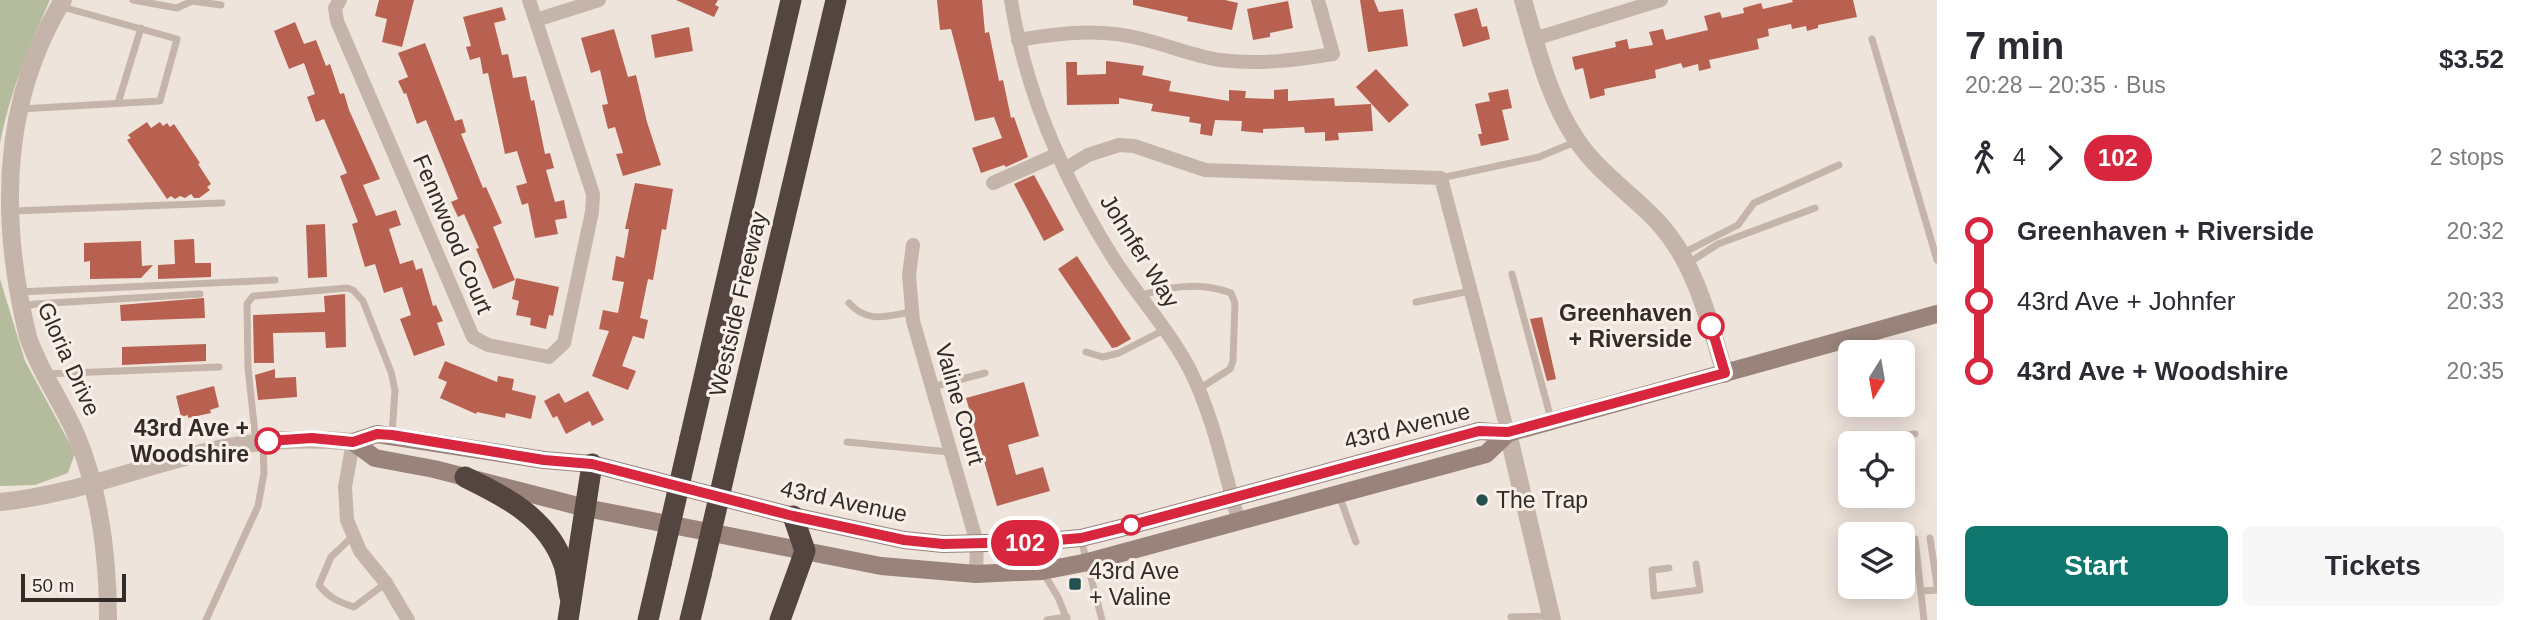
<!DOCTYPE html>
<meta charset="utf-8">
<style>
body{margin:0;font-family:Arial,sans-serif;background:#f7f7f7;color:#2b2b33;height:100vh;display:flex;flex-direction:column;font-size:26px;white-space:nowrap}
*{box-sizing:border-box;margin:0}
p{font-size:23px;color:#7c7c81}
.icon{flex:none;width:38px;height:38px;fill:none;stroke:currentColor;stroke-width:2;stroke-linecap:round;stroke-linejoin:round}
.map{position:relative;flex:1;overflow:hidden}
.side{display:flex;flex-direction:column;background:#fff;width:595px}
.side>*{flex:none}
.badge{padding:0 14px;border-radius:23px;font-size:24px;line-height:46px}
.needle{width:46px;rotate:191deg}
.fabs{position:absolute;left:1838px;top:340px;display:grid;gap:14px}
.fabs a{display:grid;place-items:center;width:77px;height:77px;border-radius:10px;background:#fff;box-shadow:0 4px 18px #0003;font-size:35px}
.scale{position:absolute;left:21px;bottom:18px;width:105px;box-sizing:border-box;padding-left:7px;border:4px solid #342b28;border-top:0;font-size:19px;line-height:24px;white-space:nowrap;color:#342b28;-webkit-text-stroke:5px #f7efe8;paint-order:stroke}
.map>.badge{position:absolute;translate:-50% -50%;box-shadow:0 0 0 4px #fff}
.legs{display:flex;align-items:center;gap:10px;height:77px;padding:0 28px;font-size:23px}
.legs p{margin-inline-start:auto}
.headline{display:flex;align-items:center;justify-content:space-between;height:119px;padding:0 28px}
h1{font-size:38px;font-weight:700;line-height:52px}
.button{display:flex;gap:14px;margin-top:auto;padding:14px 28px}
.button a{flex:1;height:80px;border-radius:10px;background:#0f766e;color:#fff;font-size:28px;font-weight:700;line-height:80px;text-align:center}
.button a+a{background:#f7f7f7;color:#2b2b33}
ul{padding:0 28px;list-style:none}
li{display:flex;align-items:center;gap:24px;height:70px;font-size:26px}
li i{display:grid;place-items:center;width:10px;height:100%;margin:0 9px;background:currentColor}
li i::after{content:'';width:18px;height:18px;margin:-9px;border:5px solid;border-radius:50%;background:#fff}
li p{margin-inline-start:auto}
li:first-child i{background:linear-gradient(#0000 50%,currentColor 0)}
li:last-child i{background:linear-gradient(currentColor 50%,#0000 0)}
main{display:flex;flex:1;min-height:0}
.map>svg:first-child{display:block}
</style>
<main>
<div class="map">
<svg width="1937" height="620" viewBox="0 0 1937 620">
<rect width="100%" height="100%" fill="#efe4dc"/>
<g fill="#b5bc9e">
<path d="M0,0h50c-21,46 -40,92 -50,143z"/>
<polygon points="0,279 25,361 75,453 68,473 35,485 0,486"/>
</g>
<g fill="#b86151">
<polygon points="379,0 414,0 402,47 382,42 387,19 375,16"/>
<polygon points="676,0 718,0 715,5 719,7 714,17"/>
<polygon points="937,0 982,0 985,33 989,32 999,81 1003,80 1011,118 1014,117 1028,157 1006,167 1004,165 981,173 972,148 1002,138 994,117 975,121 951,29 940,30"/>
<polygon points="1133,0 1225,0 1238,3 1232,30 1187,21 1188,17 1133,5"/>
<polygon points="1360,0 1374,0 1379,12 1403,9 1408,46 1368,52"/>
<polygon points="1792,0 1853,0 1857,17 1818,25 1818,28 1807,31 1806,26 1792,29 1791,24 1768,29 1769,36 1757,39 1759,49 1709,60 1711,68 1699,71 1698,64 1683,68 1681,63 1655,70 1656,78 1604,89 1605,95 1590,99 1583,68 1575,70 1572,57 1616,47 1615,42 1627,39 1629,49 1653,45 1649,32 1663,29 1666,40 1708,30 1704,16 1720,12 1722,18 1744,13 1743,8 1761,3 1763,9 1793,2"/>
<polygon points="1288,1 1293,28 1270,33 1270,37 1253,40 1247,9"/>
<polygon points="502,7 506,20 494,23 502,55 508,54 513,78 526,76 531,101 534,100 545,154 550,153 554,168 546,170 555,202 564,200 567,218 555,220 558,234 535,238 528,203 522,205 516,186 527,183 517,151 505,154 488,73 483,74 480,57 470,60 466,47 471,46 463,17"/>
<polygon points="1477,8 1482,27 1487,26 1490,39 1463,47 1454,14"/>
<polygon points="295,22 304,44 316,40 326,66 330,64 340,94 344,93 349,110 380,179 363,185 376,216 396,210 401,225 389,229 400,264 413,260 416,270 422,268 433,306 436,305 443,321 437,323 445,345 414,356 400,319 411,315 402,287 384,293 375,264 365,267 352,224 358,222 340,176 347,173 324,119 316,122 307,97 315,94 304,63 289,69 274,31"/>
<polygon points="689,27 693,51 655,58 651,35"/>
<polygon points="614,29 628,77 636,75 647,122 661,165 623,176 616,154 623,153 615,127 608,129 602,105 608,104 600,70 591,73 581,38"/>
<polygon points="425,43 455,121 462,119 466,132 461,134 483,188 486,187 502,223 493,227 515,280 493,289 476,249 479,248 464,214 458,217 451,202 458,199 426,120 417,124 406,93 404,94 398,81 408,77 398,53"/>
<polygon points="1106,61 1144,66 1142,75 1171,81 1169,91 1229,101 1229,90 1246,91 1245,98 1274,99 1274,90 1288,89 1288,101 1334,98 1335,106 1371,104 1373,131 1338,133 1339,140 1325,141 1325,132 1305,133 1304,127 1263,129 1263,133 1241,131 1242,121 1215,120 1212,136 1200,134 1201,124 1189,122 1190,117 1151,111 1153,104 1119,98 1119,104 1067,105 1066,62 1077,62 1077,75 1106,74"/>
<polygon points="1376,69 1409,105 1389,123 1356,87"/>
<polygon points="1508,89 1512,108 1502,110 1509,140 1481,146 1478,134 1482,134 1475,104 1490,101 1488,93"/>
<polygon points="147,122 151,128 160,122 163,126 167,123 170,127 174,124 200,163 198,164 211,184 207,187 210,190 199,198 194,198 191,194 185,198 180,196 175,199 171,196 167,199 127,140 131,138 128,135"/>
<polygon points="1034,175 1064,230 1044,241 1014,184"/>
<polygon points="635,183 673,189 666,230 662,229 653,280 648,279 640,318 648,320 644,339 633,336 622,366 636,371 628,390 592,376 609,331 599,329 603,310 618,313 624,282 612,280 616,256 624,258 629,229 625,229"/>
<polygon points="325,224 327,277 308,278 306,225"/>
<polygon points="194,239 195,263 211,263 211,277 158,279 158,265 175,264 174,240"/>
<polygon points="141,241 142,266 153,265 141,278 90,279 90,261 84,262 84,243"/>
<polygon points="1077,256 1131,339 1117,347 1112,348 1058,269"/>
<polygon points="516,278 559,287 553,316 549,315 546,329 530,325 531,318 516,315 519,301 512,299"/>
<polygon points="345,294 346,347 326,348 325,332 273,333 274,363 254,363 253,315 325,312 324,296"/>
<polygon points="204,298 205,318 121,321 120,305"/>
<polygon points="1542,317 1556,379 1547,381 1530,319"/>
<polygon points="206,344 206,361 122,365 122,347"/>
<polygon points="445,361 497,382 498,376 514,379 512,390 536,396 531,419 506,413 505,418 477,412 476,414 440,398 447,382 438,378"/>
<polygon points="275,369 275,378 296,377 297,397 258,400 255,375"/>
<polygon points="1024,382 1039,436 1008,445 1016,475 1043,467 1050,491 997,506 966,398"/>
<polygon points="214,386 219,407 210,410 211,413 188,418 188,415 181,417 176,396"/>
<polygon points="588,391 604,420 592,426 590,421 566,434 557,416 553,418 544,401 559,393 565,403"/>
</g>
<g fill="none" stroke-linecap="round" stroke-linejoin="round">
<g stroke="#c5b4a9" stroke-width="7">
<polyline points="133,0 177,8 192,1 221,5"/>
<polyline points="1872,39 1937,260"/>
<polyline points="118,103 141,28"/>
<polyline points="20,109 160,101 177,39 59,6"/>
<polyline points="1441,178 1539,157 1575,142"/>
<polyline points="13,211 222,203"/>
<polyline points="1681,254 1738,225 1754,203 1839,165"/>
<polyline points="1687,264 1718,244 1815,208"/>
<polyline points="1512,274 1551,419"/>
<polyline points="18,292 275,280"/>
<path d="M1139,296c30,-10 62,-15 92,-3l4,10 -2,58 -3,8 -31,20"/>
<polyline points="1416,302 1470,291"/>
<path d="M849,303c19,21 38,13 62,9"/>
<polyline points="23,307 35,304 200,294"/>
<polyline points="1086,352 1103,357 1119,353 1164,330"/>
<polyline points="45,374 219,367"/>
<polyline points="932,387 985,373"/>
<polyline points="1897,436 1915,434"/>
<polyline points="847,442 949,452"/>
<polyline points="256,443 248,368 247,304 253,296 347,288 353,290 363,301 391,372 395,390 392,435"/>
<polyline points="1339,495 1356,542"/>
<path d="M352,537l-21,20 -12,28c10,13 20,17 35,22l32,-24"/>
<polyline points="1930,538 1937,585"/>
<polyline points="1081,539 1102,620"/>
<polyline points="1915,539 1924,620"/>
<polyline points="1035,543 1042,571 1058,597 1067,620"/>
<polyline points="1669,568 1652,570 1654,596 1700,590 1696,564"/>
<polyline points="1923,591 1937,590"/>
<polyline points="1511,617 1549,616"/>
<polyline points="206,620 258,506 264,473 263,444"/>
<polyline points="1047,620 1067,617"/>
</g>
<g stroke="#c5b4a9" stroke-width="14">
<polyline points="340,0 335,8 337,21 473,337 488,345 549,357 564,343 592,212 593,194 529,0"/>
<path d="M1011,0c14,90 53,179 101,256 24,38 58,75 78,114 24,48 34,101 49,152"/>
<polyline points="536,20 599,0"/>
<polyline points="1534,39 1661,0"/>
<path d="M1018,40c42,-7 82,-12 124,-1 26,6 51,17 78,21 39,5 76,0 113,-6l-15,-54"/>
<polyline points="1065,169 1088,155 1119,145 1134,146 1205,170 1441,178 1508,433"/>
<polyline points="993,183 1058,154"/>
<polyline points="913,245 909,275 913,321 977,543 976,574"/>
<polyline points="353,442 345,487 347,520 360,551 386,583 408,620"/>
</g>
<g stroke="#c5b4a9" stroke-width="18">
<path d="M63,0c-63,103 -63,223 -35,337 12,36 35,66 49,100 24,58 31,121 31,183"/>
<path d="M1523,0c14,48 25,97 53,139 21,32 53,53 79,80 40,41 54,101 70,155"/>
<polyline points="1508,433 1552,620"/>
<path d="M0,502c66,-6 129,-31 193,-47 53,-14 106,-19 160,-13"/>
</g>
<g stroke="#99837b" stroke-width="18">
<polyline points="353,442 377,434 544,460 592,464 793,516 904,540 943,544 1035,542 1081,538 1121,528 1479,431 1508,433 1937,314"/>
<polyline points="353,442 375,458 434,469 586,508 881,566 976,574 1042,571 1088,562 1486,454 1508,433"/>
</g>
<g stroke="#544540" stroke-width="21">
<polyline points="690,438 791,0"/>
<polyline points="730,450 836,0"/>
<path d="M465,477c41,20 83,41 99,88 3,10 4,22 6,32"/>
<polyline points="568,620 592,464"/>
<polyline points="648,620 661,564"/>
<polyline points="690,620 701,575"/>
<polyline points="780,620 805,551 793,516"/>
</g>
<g stroke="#544540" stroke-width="21">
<polyline points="661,564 690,438"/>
<polyline points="701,575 730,450"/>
</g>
</g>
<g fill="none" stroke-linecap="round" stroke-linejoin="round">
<defs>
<polyline id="line-1" points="268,441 312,438 353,442 377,434 392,435 544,460 592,464 793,516 904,540 943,544 1035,542 1081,538 1121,528 1479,431 1508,432 1725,373 1711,326"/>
</defs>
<use href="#line-1" stroke="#fff" stroke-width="16"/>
<use href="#line-1" stroke="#d7263d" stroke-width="10"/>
</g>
<g fill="#fff" stroke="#d7263d" stroke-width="3.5">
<circle cx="1711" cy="326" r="12"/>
<circle cx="268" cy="441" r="12"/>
<circle cx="1131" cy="525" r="9"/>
</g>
<g fill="#22504f" stroke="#f7efe8" stroke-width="2.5">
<circle cx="1482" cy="500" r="7"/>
<rect x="1068" y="577" width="14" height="14" rx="3.5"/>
</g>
<g text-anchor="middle" stroke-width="6" stroke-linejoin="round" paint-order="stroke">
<g font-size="23" fill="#342b28" stroke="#f7efe8">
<text transform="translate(453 234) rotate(67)" y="8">Fennwood Court</text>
<text transform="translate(1140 251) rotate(58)" y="8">Johnfer Way</text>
<text transform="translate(738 304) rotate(-77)" y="8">Westside Freeway</text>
<text transform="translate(69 359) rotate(66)" y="8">Gloria Drive</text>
<text transform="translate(960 404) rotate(74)" y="8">Valine Court</text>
<text transform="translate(1407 426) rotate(-14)" y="8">43rd Avenue</text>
<text transform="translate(844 501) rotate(12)" y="8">43rd Avenue</text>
</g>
<g font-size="23" font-weight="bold" fill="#342b28" stroke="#f7efe8" text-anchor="end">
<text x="1692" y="321">Greenhaven<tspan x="1692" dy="26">+ Riverside</tspan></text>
<text x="249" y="436">43rd Ave +<tspan x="249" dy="26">Woodshire</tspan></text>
</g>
<g font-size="23" fill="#342b28" stroke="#f7efe8" text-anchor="start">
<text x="1496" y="508">The Trap</text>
<text x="1089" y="579">43rd Ave<tspan x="1089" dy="26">+ Valine</tspan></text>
</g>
</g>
</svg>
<div class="fabs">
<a><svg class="needle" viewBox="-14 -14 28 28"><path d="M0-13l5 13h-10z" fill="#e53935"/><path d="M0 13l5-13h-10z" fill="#7c7c81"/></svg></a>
<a><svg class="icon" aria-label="locate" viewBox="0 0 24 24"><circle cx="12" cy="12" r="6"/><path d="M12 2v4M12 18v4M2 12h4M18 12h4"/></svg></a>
<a><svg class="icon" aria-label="layers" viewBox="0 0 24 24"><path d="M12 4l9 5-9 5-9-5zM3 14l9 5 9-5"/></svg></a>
</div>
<div class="scale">50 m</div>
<b class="badge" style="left:1025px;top:543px;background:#d7263d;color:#fff">102</b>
</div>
<section class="side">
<div class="headline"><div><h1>7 min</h1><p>20:28 – 20:35 · Bus</p></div><b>$3.52</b></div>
<div class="legs"><svg class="icon" aria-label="walk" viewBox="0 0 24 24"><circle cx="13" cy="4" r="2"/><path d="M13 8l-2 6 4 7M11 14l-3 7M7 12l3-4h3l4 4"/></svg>4<svg class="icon" aria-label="forward" viewBox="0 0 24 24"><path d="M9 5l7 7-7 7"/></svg><b class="badge" style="background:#d7263d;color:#fff">102</b><p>2 stops</p></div>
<ul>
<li><i style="color:#d7263d"></i><b>Greenhaven + Riverside</b><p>20:32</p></li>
<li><i style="color:#d7263d"></i><span>43rd Ave + Johnfer</span><p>20:33</p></li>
<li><i style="color:#d7263d"></i><b>43rd Ave + Woodshire</b><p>20:35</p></li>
</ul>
<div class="button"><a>Start</a><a>Tickets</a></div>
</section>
</main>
